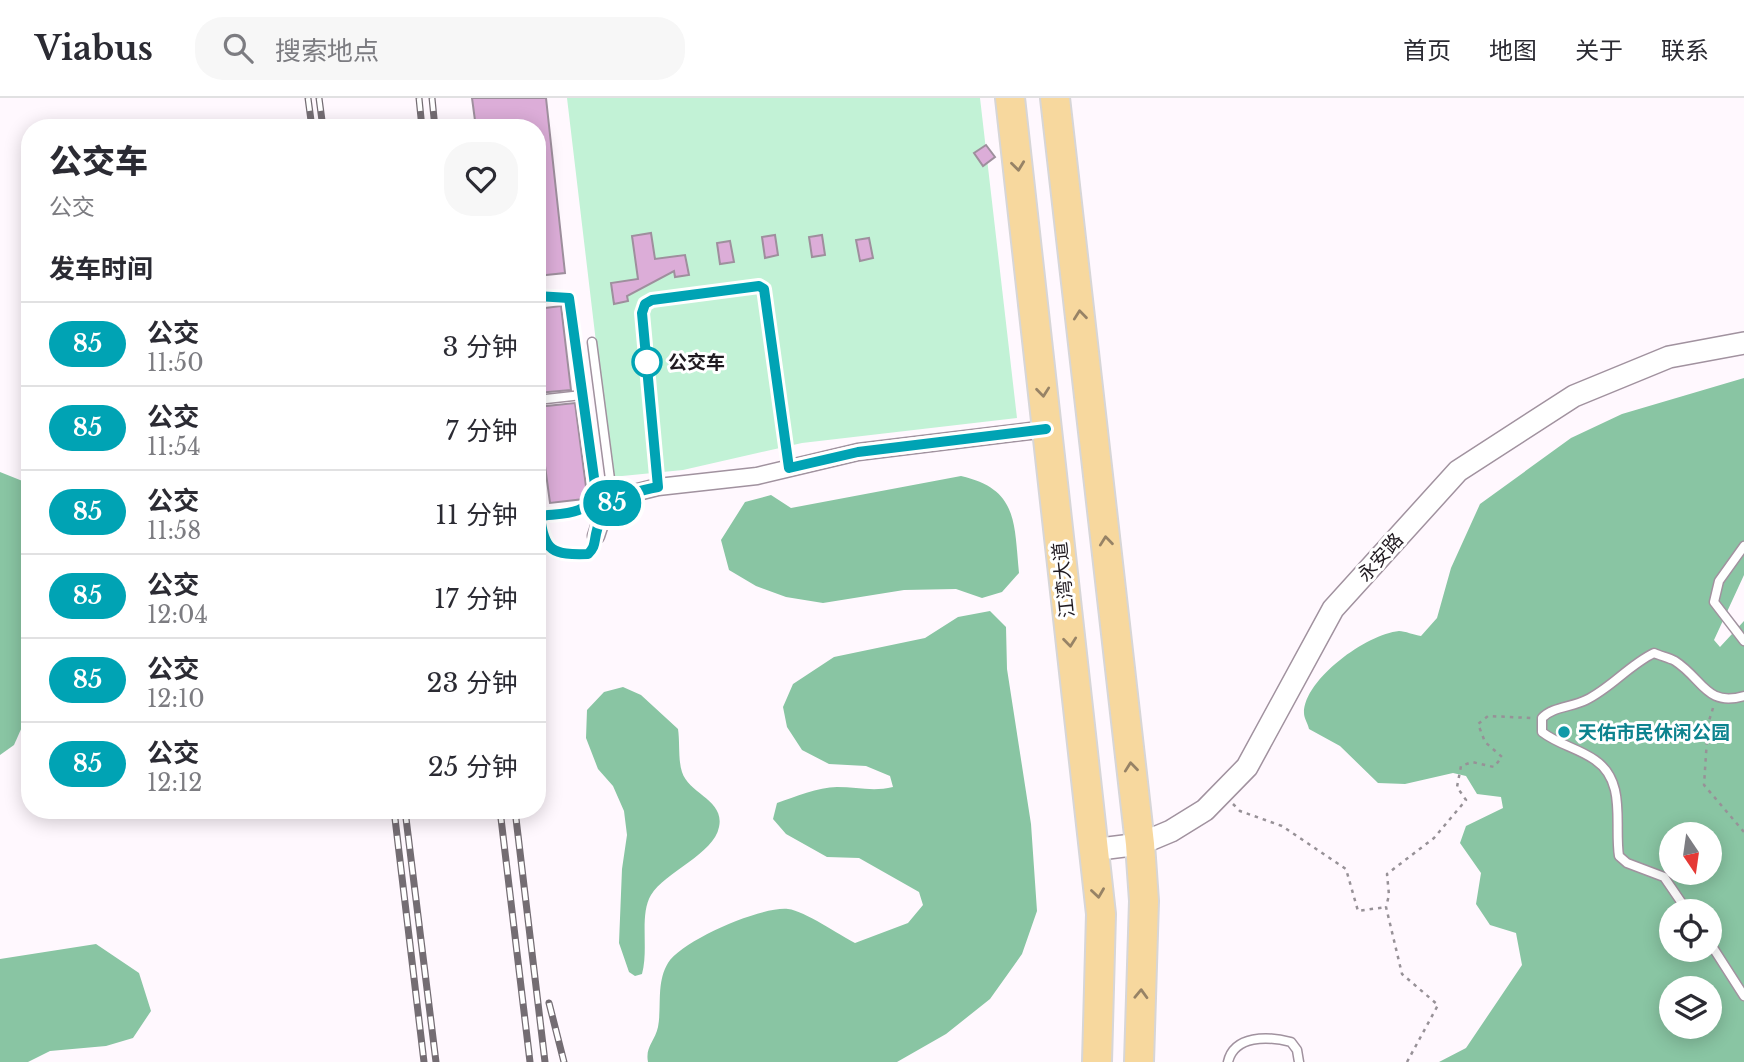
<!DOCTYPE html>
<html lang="zh">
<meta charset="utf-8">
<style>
body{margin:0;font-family:"Libre Baskerville","Noto Sans SC",serif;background:#f7f7f7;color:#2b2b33;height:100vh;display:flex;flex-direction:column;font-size:26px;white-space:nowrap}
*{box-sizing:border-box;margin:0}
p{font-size:23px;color:#7c7c81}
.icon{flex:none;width:38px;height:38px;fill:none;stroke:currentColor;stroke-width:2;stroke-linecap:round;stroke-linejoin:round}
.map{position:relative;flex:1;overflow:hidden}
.details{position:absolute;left:21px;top:21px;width:525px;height:700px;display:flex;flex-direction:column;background:#fff;border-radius:28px;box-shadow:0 4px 18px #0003}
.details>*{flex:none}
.badge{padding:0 14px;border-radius:23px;font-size:24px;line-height:46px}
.needle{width:46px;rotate:167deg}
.fabs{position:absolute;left:1659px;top:724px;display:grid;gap:14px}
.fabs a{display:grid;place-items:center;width:63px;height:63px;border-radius:50%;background:#fff;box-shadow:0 4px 18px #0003;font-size:35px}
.map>.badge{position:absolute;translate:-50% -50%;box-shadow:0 0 0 4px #fff}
h2{padding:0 28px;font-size:26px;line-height:63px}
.round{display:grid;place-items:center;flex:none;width:74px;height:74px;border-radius:28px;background:#f7f7f7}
.headline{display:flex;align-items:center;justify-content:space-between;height:119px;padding:0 28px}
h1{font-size:33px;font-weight:800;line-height:52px}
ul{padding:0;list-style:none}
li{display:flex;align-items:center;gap:21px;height:84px;padding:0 28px;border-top:2px solid #e1e1e2}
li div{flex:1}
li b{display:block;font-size:26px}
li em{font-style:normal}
li .badge{min-width:77px;font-weight:700;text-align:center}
header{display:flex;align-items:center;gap:42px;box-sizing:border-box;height:98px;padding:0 35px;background:#fff;border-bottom:2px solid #e1e1e2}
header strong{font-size:33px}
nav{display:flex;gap:38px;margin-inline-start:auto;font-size:24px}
.search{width:490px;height:63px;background:#f7f7f7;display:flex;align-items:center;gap:18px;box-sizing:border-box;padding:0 24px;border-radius:28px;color:#7c7c81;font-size:26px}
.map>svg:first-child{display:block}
</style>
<header>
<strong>Viabus</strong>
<div class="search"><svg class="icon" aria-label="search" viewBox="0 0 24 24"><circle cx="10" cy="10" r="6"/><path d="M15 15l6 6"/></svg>搜索地点</div>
<nav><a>首页</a><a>地图</a><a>关于</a><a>联系</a></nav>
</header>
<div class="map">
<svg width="1744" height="964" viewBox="0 0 1744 964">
<rect width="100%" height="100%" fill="#fff8fe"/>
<polygon fill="#c2f2d6" points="567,0 980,0 1017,320 802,345 683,372 612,379"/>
<g fill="#89c5a3" fill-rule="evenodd">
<path d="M1744,280v197l-30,65 6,7 24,-26v441h-305l27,-14 56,-83 -6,-32 -26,-8 -14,-21 5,-31 -21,-30 6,-17 37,-18 -2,-11 -24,-3 -11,-18 -13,-3 -48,11 -27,-1 -38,-37 -31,-17c-1,-5 -5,-11 -5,-16 0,-34 63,-79 95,-82 6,0 15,4 22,5l16,-18 14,-50 29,-64 91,-66 51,-24zM1671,737h39v38h-39zM1671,814h39v38h-39zM1671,891h39v38h-39z"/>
<polygon points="0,374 30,386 30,611 14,647 0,657"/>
<path d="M961,378c57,13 53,46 58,97l-17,19 -20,6 -26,-9 -52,1 -81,13 -37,-6 -30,-11 -27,-16 -8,-30 24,-38 26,-7 20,13z"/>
<path d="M990,513l16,16 1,42 24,155 6,87 -15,43 -32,45 -44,35 -49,28h-249c-3,-15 7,-21 10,-35 4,-21 -2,-44 10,-64 14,-23 94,-57 120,-54 17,2 51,26 67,34l53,-20 15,-18 -4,-13 -60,-34 -32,-1 -41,-23 -13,-15 4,-16c18,-6 41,-16 60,-16 20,0 36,5 56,0l-3,-11 -24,-10 -37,-2 -27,-14 -15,-23 -4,-20 10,-23 41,-27 91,-19 33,-21z"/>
<path d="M623,589l18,8 37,34c2,13 0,31 4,43 7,22 43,28 37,55 -5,27 -54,45 -68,68 -12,20 -2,54 -9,79l-7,2 -6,-4 -10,-29 3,-74 5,-34 -3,-24 -11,-25 -15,-17 -12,-31 1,-28 17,-18z"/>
<polygon points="96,846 139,875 151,913 133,940 106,948 50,953 28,964 0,964 0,861"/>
</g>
<g fill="#dcadd8" stroke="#9e8f9d" stroke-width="2">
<polygon points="472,0 546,0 565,175 537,178 537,30 476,30"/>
<polygon points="986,47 995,59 983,68 974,55"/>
<polygon points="651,135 655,161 685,157 689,177 675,179 674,173 627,198 628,203 614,206 611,185 638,181 632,138"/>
<polygon points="775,137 778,157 765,160 762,139"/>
<polygon points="822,137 825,157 812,159 809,139"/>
<polygon points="869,140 873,160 860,163 856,142"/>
<polygon points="730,143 734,164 720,166 717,145"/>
<polygon points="561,208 571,292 537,295 537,211"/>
<polygon points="575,305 587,396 584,401 550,405 537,309"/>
</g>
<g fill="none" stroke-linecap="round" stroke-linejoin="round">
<defs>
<g id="service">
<path d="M537,198l32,2 27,193c-9,25 -33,22 -56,25"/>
<polyline points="592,244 613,404"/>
<polyline points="537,302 582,297"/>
<polyline points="658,389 642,215 645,206 652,202 759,189 764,191 789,370"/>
<path d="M537,393c5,43 -1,64 51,63l7,-7 1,-11"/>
<polyline points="1744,448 1719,483 1714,504 1744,543"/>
<path d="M1688,814l-24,-35 -37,-14 -8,-7c-5,-32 8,-74 -24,-96 -17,-12 -36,-15 -53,-28v-14c10,-11 30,-11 44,-18 25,-12 43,-35 68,-47 7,3 15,5 21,8 28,18 31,46 69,35"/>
<polyline points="1710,845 1744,898"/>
<path d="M1228,964c6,-27 40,-26 63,-20l6,8 2,12"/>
</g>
<polyline id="minor" points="596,438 605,411 630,396 658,389 757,378 858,354 1047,331"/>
<polyline id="tertiary" points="1092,752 1140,746 1171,733 1205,712 1247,669 1333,511 1458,373 1574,298 1669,259 1744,245"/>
<g id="trunk">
<polyline points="1010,0 1101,816 1097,964"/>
<polyline points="1055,0 1140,746 1144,803 1139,964"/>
</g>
</defs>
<use href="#service" stroke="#a1929f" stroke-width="11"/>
<use href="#minor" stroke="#a1929f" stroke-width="19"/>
<use href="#tertiary" stroke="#a1929f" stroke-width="24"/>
<use href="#trunk" stroke="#d7d6d7" stroke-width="32"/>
<g stroke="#979197" stroke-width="2.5" stroke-dasharray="3.5 5" stroke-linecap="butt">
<polyline points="1713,610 1708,626 1704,687 1744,734"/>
<polyline points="1233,706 1240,713 1282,728 1346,771 1358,813 1386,809"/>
<polyline points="1407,964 1438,907 1402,876 1386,809 1389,797 1387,776 1434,740 1466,702 1457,689 1461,668 1472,664 1494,669 1502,659 1485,644 1478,626 1488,618 1531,620"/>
</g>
<use href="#service" stroke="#fff" stroke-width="8"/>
<use href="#minor" stroke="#fff" stroke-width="16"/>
<use href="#tertiary" stroke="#fff" stroke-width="21"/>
<use href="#trunk" stroke="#f7d89e" stroke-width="28"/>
<defs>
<g id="rail">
<polyline points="308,0 312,30"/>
<polyline points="319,0 323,30"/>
<polyline points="419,0 422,30"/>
<polyline points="432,0 435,30"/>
<polyline points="394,712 424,964"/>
<polyline points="405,712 436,964"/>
<polyline points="500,712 530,964"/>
<polyline points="515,712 545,964"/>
<polyline points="549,905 564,964"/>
</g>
</defs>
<use href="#rail" stroke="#746d73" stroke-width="7"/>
<use href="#rail" stroke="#fff" stroke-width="4.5" stroke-dasharray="13" stroke-linecap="butt"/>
</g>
<defs><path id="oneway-chevron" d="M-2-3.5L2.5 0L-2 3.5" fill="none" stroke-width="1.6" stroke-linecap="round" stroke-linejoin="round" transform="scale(1.75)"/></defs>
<g stroke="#978366">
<use href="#oneway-chevron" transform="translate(1018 68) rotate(83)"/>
<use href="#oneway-chevron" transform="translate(1080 217) rotate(-96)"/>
<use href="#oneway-chevron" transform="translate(1043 294) rotate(84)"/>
<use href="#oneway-chevron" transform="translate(1106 443) rotate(-96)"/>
<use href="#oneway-chevron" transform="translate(1070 544) rotate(84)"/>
<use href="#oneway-chevron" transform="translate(1131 669) rotate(-96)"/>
<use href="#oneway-chevron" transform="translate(1098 795) rotate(82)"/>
<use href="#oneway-chevron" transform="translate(1141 896) rotate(-88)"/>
</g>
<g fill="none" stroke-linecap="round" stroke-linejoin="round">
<defs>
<path id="line" d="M537,198l32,2 27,194c-9,24 -33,21 -56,24 4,36 13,39 48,38 7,-7 6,-10 8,-20 7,-35 30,-41 62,-47l-16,-174 3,-9 7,-4 107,-14 5,3 25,179 69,-16 188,-23"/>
</defs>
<use href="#line" stroke="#fff" stroke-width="16"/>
<use href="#line" stroke="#00a3b4" stroke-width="10"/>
</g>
<circle fill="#fff" stroke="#00a3b4" stroke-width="3.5" cx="647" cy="264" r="14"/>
<circle fill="#0f9aa8" stroke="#fff" stroke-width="2.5" cx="1564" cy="634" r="7"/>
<g text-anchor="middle" stroke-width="6" stroke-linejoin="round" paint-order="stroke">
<g font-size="19" font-weight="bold" fill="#211b21" stroke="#fff" text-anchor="start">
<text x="668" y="271">公交车</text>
</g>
<g font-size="19" fill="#211b21" stroke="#fff">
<text transform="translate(1380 459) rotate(-48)" y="7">永安路</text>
<text transform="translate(1063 482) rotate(-96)" y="7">江湾大道</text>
</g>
<g font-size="19" font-weight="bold" fill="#0d838f" stroke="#fff" text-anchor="start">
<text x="1578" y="641">天佑市民休闲公园</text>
</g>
</g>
</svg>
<div class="fabs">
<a><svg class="needle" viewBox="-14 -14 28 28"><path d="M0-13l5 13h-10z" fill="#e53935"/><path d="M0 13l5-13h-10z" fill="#7c7c81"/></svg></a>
<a><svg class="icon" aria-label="locate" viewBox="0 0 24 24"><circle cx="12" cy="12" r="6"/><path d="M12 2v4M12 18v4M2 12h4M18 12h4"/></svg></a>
<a><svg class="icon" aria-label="layers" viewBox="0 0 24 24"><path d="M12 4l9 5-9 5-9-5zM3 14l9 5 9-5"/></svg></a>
</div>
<b class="badge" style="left:612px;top:405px;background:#00a3b4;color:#fff">85</b>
<section class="details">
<div class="headline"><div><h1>公交车</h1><p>公交</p></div><a class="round"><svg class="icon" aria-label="heart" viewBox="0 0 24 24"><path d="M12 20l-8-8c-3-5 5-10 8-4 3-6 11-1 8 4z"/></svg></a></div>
<h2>发车时间</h2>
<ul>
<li><span class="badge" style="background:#00a3b4;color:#fff">85</span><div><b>公交</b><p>11:50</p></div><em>3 分钟</em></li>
<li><span class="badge" style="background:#00a3b4;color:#fff">85</span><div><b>公交</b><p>11:54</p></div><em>7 分钟</em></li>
<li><span class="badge" style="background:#00a3b4;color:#fff">85</span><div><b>公交</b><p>11:58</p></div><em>11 分钟</em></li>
<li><span class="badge" style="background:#00a3b4;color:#fff">85</span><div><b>公交</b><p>12:04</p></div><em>17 分钟</em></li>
<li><span class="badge" style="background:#00a3b4;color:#fff">85</span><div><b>公交</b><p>12:10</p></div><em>23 分钟</em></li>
<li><span class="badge" style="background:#00a3b4;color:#fff">85</span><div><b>公交</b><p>12:12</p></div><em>25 分钟</em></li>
</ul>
</section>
</div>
